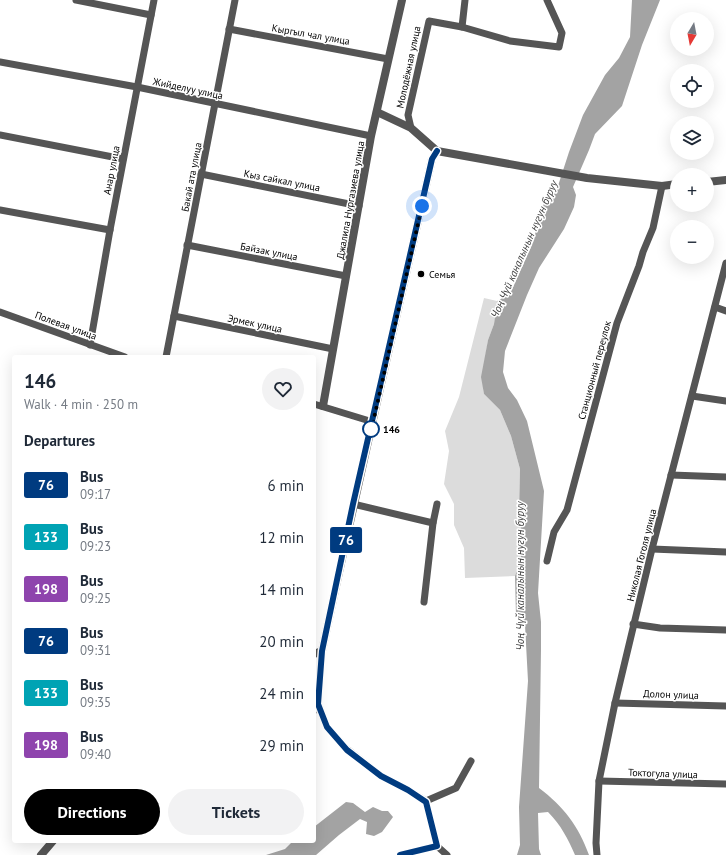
<!DOCTYPE html>
<meta charset="utf-8">
<style>
body{margin:0;font-family:"PT Sans",sans-serif;background:#f2f2f3;color:#1f2937;height:100vh;display:flex;flex-direction:column;font-size:15px;white-space:nowrap}
*{box-sizing:border-box;margin:0}
p{font-size:13px;color:#747a83}
.icon{flex:none;width:22px;height:22px;fill:none;stroke:currentColor;stroke-width:2;stroke-linecap:round;stroke-linejoin:round}
.map{position:relative;flex:1;overflow:hidden}
.details{position:absolute;left:12px;top:355px;width:304px;height:488px;display:flex;flex-direction:column;background:#fff;border-radius:4px;box-shadow:0 4px 16px #0002}
.details>*{flex:none}
.badge{padding:0 8px;border-radius:3px;font-size:14px;line-height:26px}
.needle{width:26px;rotate:190deg}
.controls{position:absolute;left:670px;top:12px;display:grid;gap:8px}
.controls a{display:grid;place-items:center;width:44px;height:44px;border-radius:50%;background:#fff;box-shadow:0 4px 16px #0002;font-size:20px}
.you{position:absolute;width:20px;height:20px;margin:-10px;border:3px solid #fff;border-radius:50%;background:#1a73e8;box-shadow:0 0 0 6px #1a73e833}
.map>.badge{position:absolute;translate:-50% -50%;box-shadow:0 0 0 2px #fff}
h2{padding:0 12px;font-size:15px;line-height:36px}
.round{display:grid;place-items:center;flex:none;width:42px;height:42px;border-radius:21px;background:#f2f2f3}
.overview{display:flex;align-items:center;justify-content:space-between;height:68px;padding:0 12px}
h1{font-size:19px;font-weight:800;line-height:30px}
.action{display:flex;gap:8px;margin-top:auto;padding:8px 12px}
.action a{flex:1;height:46px;border-radius:24px;background:#000;color:#fff;font-size:16px;font-weight:800;line-height:46px;text-align:center}
.action a+a{background:#f2f2f3;color:#1f2937}
ul{padding:0;list-style:none}
li{display:flex;align-items:center;gap:12px;height:52px;padding:0 12px}
li div{flex:1}
li b{display:block;font-size:15px}
li em{font-style:normal}
li .badge{min-width:44px;font-weight:700;text-align:center}
.map>svg:first-child{display:block}
</style>
<div class="map">
<svg width="726" height="855" viewBox="0 0 726 855">
<rect width="100%" height="100%" fill="#fff"/>
<polygon fill="#dcdcdc" points="484,298 497,301 494,324 488,340 482,377 484,394 500,410 511,436 520,469 519,512 521,531 521,559 515,576 465,578 464,548 454,525 454,504 444,484 449,451 445,431 459,397"/>
<g fill="#a3a3a3">
<path d="M632,0h28l-18,45 -20,61 -27,28 -6,16 -16,37 3,8 -2,12 -10,22 -25,39 -12,27 -22,56 -2,21 5,16 9,12 10,21 17,70 -6,102 3,29v28l-2,138c25,19 39,37 50,67h-14c-7,-16 -14,-30 -27,-43l-10,1 1,36 2,6h-24l3,-10 -1,-38 9,-126 -3,-56 -9,-9 -1,-40 6,-17v-28l-2,-19 1,-43 -9,-33 -11,-26 -16,-16 -3,-17 7,-37 6,-16 3,-23 13,-7 22,-49 13,-46 11,-7 13,-40 14,-37 22,-40 14,-17 11,-21z"/>
<polygon points="346,802 353,803 365,812 373,807 382,811 388,811 393,817 382,832 374,836 366,834 367,822 360,819 339,835 316,855 266,855 285,849 293,841 314,841 314,827"/>
</g>
<g fill="none" stroke-linecap="round" stroke-linejoin="round">
<g stroke="#555" stroke-width="7">
<polyline points="76,0 151,15"/>
<polyline points="462,27 465,0"/>
<polyline points="229,29 388,59"/>
<polyline points="0,62 137,87 371,136"/>
<polyline points="411,128 408,115 429,21 462,27 510,41 559,47 562,33 547,0"/>
<polyline points="0,135 123,159"/>
<polyline points="201,174 359,206"/>
<polyline points="0,210 110,230"/>
<polyline points="187,245 346,276"/>
<polyline points="715,307 726,311"/>
<polyline points="0,312 125,357"/>
<polyline points="174,316 333,349"/>
<polyline points="90,345 110,230 154,0"/>
<polyline points="166,357 235,0"/>
<polyline points="692,396 726,401"/>
<polyline points="314,404 373,422"/>
<polyline points="671,475 726,477"/>
<polyline points="353,504 433,523"/>
<polyline points="652,549 726,552"/>
<polyline points="547,561 554,532 567,510 617,323 639,266 643,252 653,228 662,186"/>
<polyline points="424,602 433,523 437,504"/>
<polyline points="633,624 660,628 726,630"/>
<polyline points="615,703 726,706"/>
<polyline points="320,708 327,727 347,749 381,776 408,790 426,801 437,846 447,855"/>
<polyline points="314,710 320,709 318,704 322,651"/>
<polyline points="599,781 726,784"/>
<polyline points="426,801 456,788 471,761"/>
<polyline points="400,855 437,846"/>
<polyline points="597,855 596,843 599,781 615,703 652,549 726,263"/>
</g>
<g stroke="#555" stroke-width="8">
<polyline points="377,112 411,128 437,151 587,178 662,186 677,184"/>
<polyline points="707,182 726,180"/>
<polyline points="323,406 371,136 402,0"/>
<path d="M314,654l8,-3c35,-165 73,-328 110,-492l5,-8"/>
<polyline points="41,855 53,841"/>
</g>
</g>
<g fill="none" stroke-linecap="round" stroke-linejoin="round">
<defs>
<polyline id="line" points="400,855 437,846 426,802 408,790 381,776 347,750 327,727 318,704 322,651 353,504 432,159 437,151"/>
</defs>
<use href="#line" stroke="#fff" stroke-width="9"/>
<use href="#line" stroke="#003b80" stroke-width="6"/>
<polyline stroke="#000" stroke-width="4" stroke-dasharray="0 7.2" points="371,429 370,436 422,206"/>
</g>
<circle fill="#000" stroke="#fff" stroke-width="1.5" cx="421" cy="274" r="4"/>
<circle fill="#fff" stroke="#003b80" stroke-width="2" cx="371" cy="429" r="8"/>
<g text-anchor="middle" stroke-width="3" stroke-linejoin="round" paint-order="stroke">
<g font-size="10" fill="#000" stroke="#fff">
<text transform="translate(311 34) rotate(10)" y="4">Кыргыл чал улица</text>
<text transform="translate(408 67) rotate(-78)" y="4">Молодёжная улица</text>
<text transform="translate(188 88) rotate(12)" y="4">Жийделуу улица</text>
<text transform="translate(111 170) rotate(-79)" y="4">Анар улица</text>
<text transform="translate(191 177) rotate(-79)" y="4">Бакай ата улица</text>
<text transform="translate(282 180) rotate(11)" y="4">Кыз сайкал улица</text>
<text transform="translate(350 200) rotate(-80)" y="4">Джалила Нургазиева улица</text>
<text transform="translate(269 251) rotate(11)" y="4">Байзак улица</text>
<text transform="translate(255 323) rotate(12)" y="4">Эрмек улица</text>
<text transform="translate(66 325) rotate(20)" y="4">Полевая улица</text>
<text transform="translate(594 370) rotate(-75)" y="4">Станционный переулок</text>
<text transform="translate(641 555) rotate(-76)" y="4">Николая Гоголя улица</text>
<text transform="translate(671 694) rotate(2)" y="4">Долон улица</text>
<text transform="translate(663 773) rotate(2)" y="4">Токтогула улица</text>
</g>
<g font-size="10" fill="#000" stroke="#fff" text-anchor="start">
<text x="429" y="278">Семья</text>
</g>
<g font-size="10" font-weight="bold" fill="#000" stroke="#fff" text-anchor="start">
<text x="383" y="433">146</text>
</g>
<g font-size="11" font-style="italic" fill="#444" stroke="#fff">
<text transform="translate(524 249) rotate(-66)" y="4">Чоң Чүй каналынын нугун буруу</text>
<text transform="translate(520 576) rotate(-90)" y="4">Чоң Чүй каналынын нугун буруу</text>
</g>
</g>
</svg>
<div class="controls">
<a><svg class="needle" viewBox="-14 -14 28 28"><path d="M0-13l5 13h-10z" fill="#e53935"/><path d="M0 13l5-13h-10z" fill="#747a83"/></svg></a>
<a><svg class="icon" aria-label="locate" viewBox="0 0 24 24"><circle cx="12" cy="12" r="6"/><path d="M12 2v4M12 18v4M2 12h4M18 12h4"/></svg></a>
<a><svg class="icon" aria-label="layers" viewBox="0 0 24 24"><path d="M12 4l9 5-9 5-9-5zM3 14l9 5 9-5"/></svg></a>
<a>+</a>
<a>−</a>
</div>
<div class="you" style="left:422px;top:206px"></div>
<b class="badge" style="left:346px;top:540px;background:#003b80;color:#fff">76</b>
<section class="details">
<div class="overview"><div><h1>146</h1><p>Walk · 4 min · 250 m</p></div><a class="round"><svg class="icon" aria-label="heart" viewBox="0 0 24 24"><path d="M12 20l-8-8c-3-5 5-10 8-4 3-6 11-1 8 4z"/></svg></a></div>
<h2>Departures</h2>
<ul>
<li><span class="badge" style="background:#003b80;color:#fff">76</span><div><b>Bus</b><p>09:17</p></div><em>6 min</em></li>
<li><span class="badge" style="background:#00a3b4;color:#fff">133</span><div><b>Bus</b><p>09:23</p></div><em>12 min</em></li>
<li><span class="badge" style="background:#8e44ad;color:#fff">198</span><div><b>Bus</b><p>09:25</p></div><em>14 min</em></li>
<li><span class="badge" style="background:#003b80;color:#fff">76</span><div><b>Bus</b><p>09:31</p></div><em>20 min</em></li>
<li><span class="badge" style="background:#00a3b4;color:#fff">133</span><div><b>Bus</b><p>09:35</p></div><em>24 min</em></li>
<li><span class="badge" style="background:#8e44ad;color:#fff">198</span><div><b>Bus</b><p>09:40</p></div><em>29 min</em></li>
</ul>
<div class="action"><a>Directions</a><a>Tickets</a></div>
</section>
</div>
